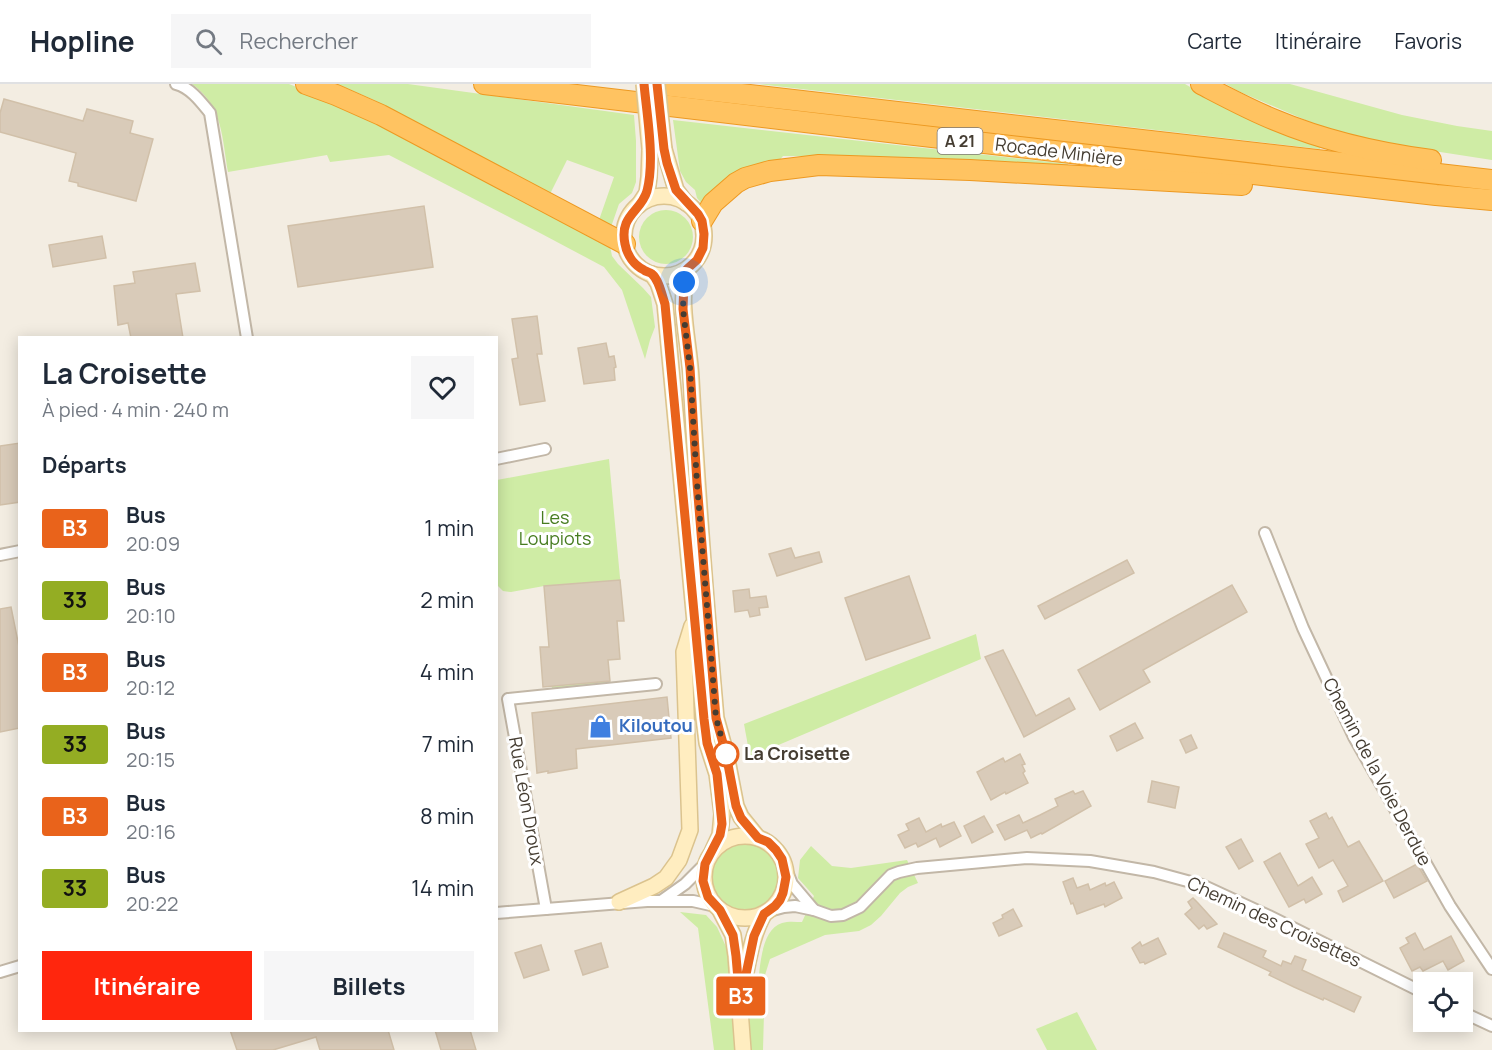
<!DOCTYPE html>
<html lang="fr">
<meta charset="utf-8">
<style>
body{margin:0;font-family:Manrope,sans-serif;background:#f6f6f7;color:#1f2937;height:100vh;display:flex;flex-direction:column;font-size:22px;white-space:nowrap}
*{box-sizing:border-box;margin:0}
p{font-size:20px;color:#747a83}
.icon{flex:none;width:33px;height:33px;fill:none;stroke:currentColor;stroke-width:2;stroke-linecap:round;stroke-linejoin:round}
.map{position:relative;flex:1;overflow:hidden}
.panel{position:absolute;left:18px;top:252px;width:480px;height:696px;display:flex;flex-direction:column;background:#fff;border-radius:0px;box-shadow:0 3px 15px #0003}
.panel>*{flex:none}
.badge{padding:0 12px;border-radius:4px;font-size:21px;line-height:39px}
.controls{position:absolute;left:1413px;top:888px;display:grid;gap:12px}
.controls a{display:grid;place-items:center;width:60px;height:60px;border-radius:0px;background:#fff;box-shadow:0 3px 15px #0003;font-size:30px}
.you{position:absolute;width:30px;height:30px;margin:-15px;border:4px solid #fff;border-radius:50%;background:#1a73e8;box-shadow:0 0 0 9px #1a73e833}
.map>.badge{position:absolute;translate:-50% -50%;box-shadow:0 0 0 3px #fff}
h2{padding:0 24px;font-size:22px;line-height:54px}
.round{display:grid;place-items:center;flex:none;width:63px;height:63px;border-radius:0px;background:#f6f6f7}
.headline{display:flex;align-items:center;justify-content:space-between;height:102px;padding:0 24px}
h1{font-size:28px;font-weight:700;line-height:45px}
.cta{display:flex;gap:12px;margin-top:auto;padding:12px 24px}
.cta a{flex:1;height:69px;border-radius:0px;background:#ff260d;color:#fff;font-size:24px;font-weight:700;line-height:69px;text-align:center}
.cta a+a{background:#f6f6f7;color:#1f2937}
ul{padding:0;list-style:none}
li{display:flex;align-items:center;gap:18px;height:72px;padding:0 24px}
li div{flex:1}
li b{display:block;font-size:22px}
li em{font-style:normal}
li .badge{min-width:66px;font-weight:700;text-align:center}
header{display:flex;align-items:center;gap:36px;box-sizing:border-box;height:84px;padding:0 30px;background:#fff;border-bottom:2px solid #e0e1e3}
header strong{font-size:28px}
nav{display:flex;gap:33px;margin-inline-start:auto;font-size:21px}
.search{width:420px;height:54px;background:#f6f6f7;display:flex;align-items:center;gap:15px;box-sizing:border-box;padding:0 21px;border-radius:0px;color:#747a83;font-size:22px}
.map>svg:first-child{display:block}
</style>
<header>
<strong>Hopline</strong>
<div class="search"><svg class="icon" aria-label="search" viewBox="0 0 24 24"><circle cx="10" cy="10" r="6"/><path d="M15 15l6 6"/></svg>Rechercher</div>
<nav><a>Carte</a><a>Itinéraire</a><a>Favoris</a></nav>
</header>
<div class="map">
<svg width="1492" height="966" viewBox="0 0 1492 966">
<rect width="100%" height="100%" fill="#f3ede2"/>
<g fill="#cfeca5">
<path d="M192,0h97l46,18 104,52 171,92 2,10 6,8 25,24 8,9 4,30 -5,13 -5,19 -23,-69 -18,-23 -64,-34 -151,-78 -59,7 -3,-7 -99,17c-6,-34 -5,-66 -36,-88z"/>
<polygon points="337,0 408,0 634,31 636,57 636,98 632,109 619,120 611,143 599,136 614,93 567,76 549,112 374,16"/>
<polygon points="758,0 1185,0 1197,7 1321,60 1320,65"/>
<polygon points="1226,0 1290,0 1402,31 1457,42 1492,47 1492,76 1382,59 1317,41 1238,7"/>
<polygon points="673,36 1068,80 1067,85 1007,83 907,73 783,72 779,77 706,124 697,114 695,106 686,98 680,87"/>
<circle cx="666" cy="153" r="27"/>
<polygon points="609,375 624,537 617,537 620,575 608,576 610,599 552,604 544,502 511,508 503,507 497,501 497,396"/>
<polygon points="976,550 981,575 750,673 744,640"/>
<circle cx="745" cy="793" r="34"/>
<path d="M811,762l21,20 19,2 56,-8 11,23 -10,4 -8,6 -19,23 -10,9 -12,6 -34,4 -55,24 -5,16 -2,75h-49l-16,-122 -18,-16 26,3 11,12 11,24 3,43h26c3,-20 2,-64 25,-71 6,-2 14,-1 20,-1l12,-26 -16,-18 2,-18z"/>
<polygon points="1077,928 1097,966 1047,966 1036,945"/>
</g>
<g fill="#d9cbb9" stroke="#d1c0a9" stroke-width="1.5">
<polygon points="4,15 83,37 87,25 133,37 130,49 153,55 136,117 78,102 78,99 69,97 76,69 0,48 0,29"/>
<polygon points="424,122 433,183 298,203 288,142"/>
<polygon points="102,152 106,174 53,183 49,161"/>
<polygon points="195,179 200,207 176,210 183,254 131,254 128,239 118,241 114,202 135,199 133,188"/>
<polygon points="537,232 542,270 537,270 545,317 520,321 512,275 518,274 512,235"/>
<polygon points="606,259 609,273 614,272 616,283 614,284 615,296 584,300 578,264"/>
<polygon points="20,359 20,418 0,421 0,362"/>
<polygon points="791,464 795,474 819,468 822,478 777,492 769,470"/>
<polygon points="1127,476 1134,489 1045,535 1038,522"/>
<polygon points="909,492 930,554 866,576 845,514"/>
<polygon points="620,496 624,537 617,537 620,575 608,576 610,597 543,603 540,563 549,563 544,502"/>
<polygon points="1232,501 1247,528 1143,586 1150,598 1100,626 1078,586"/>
<polygon points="749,505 750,514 766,512 768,523 759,524 760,531 750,533 748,526 735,528 733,507"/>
<polygon points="11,523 20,568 20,644 0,648 0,525"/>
<polygon points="1003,566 1036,632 1069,614 1075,625 1024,653 985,573"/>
<polygon points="667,613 671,654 576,665 577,684 548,689 548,687 537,689 532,629"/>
<polygon points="1135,639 1143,654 1117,667 1110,652"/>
<polygon points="1191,651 1197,664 1186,669 1180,656"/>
<polygon points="1020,670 1025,680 1022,681 1025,687 1023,689 1028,699 1006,710 1005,708 991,716 977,688 1003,674 1005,678"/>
<polygon points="1152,697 1179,703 1175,724 1148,718"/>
<polygon points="1073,707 1075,710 1083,707 1091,722 1042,750 1041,749 1031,754 1027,746 1005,756 997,741 1019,731 1023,739 1040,731 1058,722 1055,715"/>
<polygon points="1326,729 1329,735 1332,733 1348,763 1359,757 1383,797 1343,818 1338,807 1348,802 1333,776 1319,784 1306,760 1319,754 1310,737"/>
<polygon points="984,732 993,748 972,759 964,742"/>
<polygon points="919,734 926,748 941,740 942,743 954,738 961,752 940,763 936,754 918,763 916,759 905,764 898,751 909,746 906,740"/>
<polygon points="1241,755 1253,777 1239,785 1226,763"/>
<polygon points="1280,769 1298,802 1312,793 1322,810 1306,819 1304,815 1289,823 1264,778"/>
<polygon points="1417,780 1427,797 1394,814 1385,797"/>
<polygon points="1073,794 1077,804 1088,800 1090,806 1105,799 1106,802 1114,798 1122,814 1105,823 1104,820 1077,830 1073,819 1071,820 1063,798"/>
<polygon points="1193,814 1198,819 1217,840 1207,845 1204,841 1199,845 1185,830 1192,824 1188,818"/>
<polygon points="1013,825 1022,842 999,852 993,839 1003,834 1002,831"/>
<polygon points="1224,849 1266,867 1263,873 1281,882 1283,877 1291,880 1295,872 1306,876 1302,886 1361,913 1354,928 1324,914 1323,916 1294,903 1269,891 1271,888 1218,863"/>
<polygon points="1415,849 1424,866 1451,852 1464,877 1448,886 1443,877 1423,887 1420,883 1412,887 1400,864 1409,859 1406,854"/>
<polygon points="1158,854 1166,870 1145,880 1144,878 1140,879 1132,864 1140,858 1142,862"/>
<polygon points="601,859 608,883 583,891 575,867"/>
<polygon points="541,861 549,886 524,894 515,869"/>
<polygon points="230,946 388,946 394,966 320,966 316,953 273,966 237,966"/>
<polygon points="435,946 470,946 476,966 441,966"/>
</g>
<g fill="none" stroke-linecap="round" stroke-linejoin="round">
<defs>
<g id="minor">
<path d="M176,0c15,4 25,18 34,29l37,225"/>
<polyline points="496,375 545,365"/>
<polyline points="1265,449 1303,544 1354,653 1450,822 1492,885"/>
<polyline points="0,471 20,467"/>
<polyline points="786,785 792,800 814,826"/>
<polyline points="661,817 685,800 705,780"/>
<polyline points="546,825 508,615 656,600"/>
<polyline points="769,827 784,823 795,822 814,826 831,832 843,831 860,823 891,791 899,788 917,784 1027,774 1090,777 1154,788 1202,801 1269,832 1424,909"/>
<polyline points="496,829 647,817 693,817 715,822"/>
<polyline points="0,888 20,882"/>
<polyline points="1462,928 1492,942"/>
</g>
<g id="secondary">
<polyline points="664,65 676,106 686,119"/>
<circle cx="664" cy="152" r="40"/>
<polyline points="639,121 647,109 649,93 650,65"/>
<path d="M687,185c-9,36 2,72 4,109 6,113 15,227 25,340l10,36 10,52 5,11 17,21"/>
<polyline points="652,190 658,199 665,220 704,635 707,659 717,690 722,730 720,751 713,766"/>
<circle cx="745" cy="793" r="41"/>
<polyline points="619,818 654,802 666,794 679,776 690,746 684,568 692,542"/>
<polyline points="720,826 733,851 736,872 743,966"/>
<path d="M744,898c5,-24 8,-47 20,-68"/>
</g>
<g id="motorway">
<polyline points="306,0 336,11 381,31 625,160"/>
<polyline points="484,0 906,50 1436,111 1492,116"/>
<polyline points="654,0 1492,96"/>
<path d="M1201,0c25,13 49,26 74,36 50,21 103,33 156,40"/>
<polyline points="702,137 713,119 736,99 745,94 770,87 819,81 970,86 1242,101"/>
</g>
</defs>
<use href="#minor" stroke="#c2b7a7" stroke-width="14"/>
<use href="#secondary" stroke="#dbc38e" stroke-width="18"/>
<use href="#motorway" stroke="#ed9921" stroke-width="22"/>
<use href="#minor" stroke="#fff" stroke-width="10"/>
<use href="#secondary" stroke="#ffedc0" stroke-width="15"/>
<use href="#motorway" stroke="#ffc361" stroke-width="20"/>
<defs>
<g id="secondary-bridge">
<polyline points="644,0 650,65"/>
<polyline points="657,0 664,65"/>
</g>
</defs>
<use href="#secondary-bridge" stroke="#dbc38e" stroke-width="18" stroke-linecap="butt"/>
<use href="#secondary-bridge" stroke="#ffedc0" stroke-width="15"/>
</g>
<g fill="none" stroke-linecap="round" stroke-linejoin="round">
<defs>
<path id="line" d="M644,0c3,32 11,76 3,107 -6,21 -28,24 -22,53 2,11 9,21 19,26 2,2 6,2 8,4 7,6 10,21 13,30l39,415 3,24 10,31 5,50 -2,11 -15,29 -2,17 5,16 12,13 13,25 3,21 4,47 14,-67 10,-22 11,-8 5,-6 3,-7 3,-16 -4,-18 -6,-9 -8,-8 -10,-4 -17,-20 -5,-12 -10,-52 -10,-36 -19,-235 -7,-115 -7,-59 1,-27 3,-13 10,-9 6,-12 1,-14 -2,-13 -4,-7 -22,-24 -9,-27 -3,-14 -7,-65"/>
</defs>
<use href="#line" stroke="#fff" stroke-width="14"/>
<use href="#line" stroke="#e9631b" stroke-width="9"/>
<polyline stroke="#453d32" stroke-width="6" stroke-dasharray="0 10.8" points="684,198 683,225 690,284 697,399 714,608 716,634 726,670"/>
</g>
<defs>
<symbol id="shop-bare" viewBox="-9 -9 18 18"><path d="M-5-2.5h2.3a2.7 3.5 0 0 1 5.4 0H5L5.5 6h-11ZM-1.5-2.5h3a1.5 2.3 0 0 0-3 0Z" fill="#3f7fe0" stroke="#fff" stroke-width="2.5" paint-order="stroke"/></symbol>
</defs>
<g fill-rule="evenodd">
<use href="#shop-bare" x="584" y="626" width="33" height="33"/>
</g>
<circle fill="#fff" stroke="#e9631b" stroke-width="3" cx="726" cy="670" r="12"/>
<g text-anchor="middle" stroke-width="6" stroke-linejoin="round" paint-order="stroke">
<rect fill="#fff" stroke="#7d7770" stroke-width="1.5" x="937.5" y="44" width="45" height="26" rx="4.5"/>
<g font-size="16" font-weight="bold" fill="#453d32">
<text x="960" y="63">A 21</text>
</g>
<g font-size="18" fill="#453d32" stroke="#fff">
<text transform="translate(1059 68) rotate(7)" y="6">Rocade Minière</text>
<text transform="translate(1377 688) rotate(62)" y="6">Chemin de la Voie Derdue</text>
<text transform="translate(526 717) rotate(80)" y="6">Rue Léon Droux</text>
<text transform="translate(1274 838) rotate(25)" y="6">Chemin des Croisettes</text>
</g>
<g font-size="18" fill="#477c20" stroke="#fff">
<text x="555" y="440">Les<tspan x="555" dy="21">Loupiots</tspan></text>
</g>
<g font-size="18" font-weight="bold" fill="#366cbe" stroke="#fff" text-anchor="start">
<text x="619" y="648">Kiloutou</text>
</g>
<g font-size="18" font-weight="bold" fill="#453d32" stroke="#fff" text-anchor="start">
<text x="744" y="676">La Croisette</text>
</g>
</g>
</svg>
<div class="controls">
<a><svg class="icon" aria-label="locate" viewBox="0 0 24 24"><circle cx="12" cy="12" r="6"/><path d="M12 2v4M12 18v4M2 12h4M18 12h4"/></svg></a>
</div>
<div class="you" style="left:684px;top:198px"></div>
<b class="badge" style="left:741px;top:912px;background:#e9631b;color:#fff">B3</b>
<section class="panel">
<div class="headline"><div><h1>La Croisette</h1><p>À pied · 4 min · 240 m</p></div><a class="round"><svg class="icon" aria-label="heart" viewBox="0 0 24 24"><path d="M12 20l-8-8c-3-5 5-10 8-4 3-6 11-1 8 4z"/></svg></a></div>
<h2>Départs</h2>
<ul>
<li><span class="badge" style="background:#e9631b;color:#fff">B3</span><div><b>Bus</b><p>20:09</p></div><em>1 min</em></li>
<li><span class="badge" style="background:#94ad23;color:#111">33</span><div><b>Bus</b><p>20:10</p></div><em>2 min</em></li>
<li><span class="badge" style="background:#e9631b;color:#fff">B3</span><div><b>Bus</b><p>20:12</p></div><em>4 min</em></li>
<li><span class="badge" style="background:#94ad23;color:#111">33</span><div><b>Bus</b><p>20:15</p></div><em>7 min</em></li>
<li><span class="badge" style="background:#e9631b;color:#fff">B3</span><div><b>Bus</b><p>20:16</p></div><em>8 min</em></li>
<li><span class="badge" style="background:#94ad23;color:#111">33</span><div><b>Bus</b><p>20:22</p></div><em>14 min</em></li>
</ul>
<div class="cta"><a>Itinéraire</a><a>Billets</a></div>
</section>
</div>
